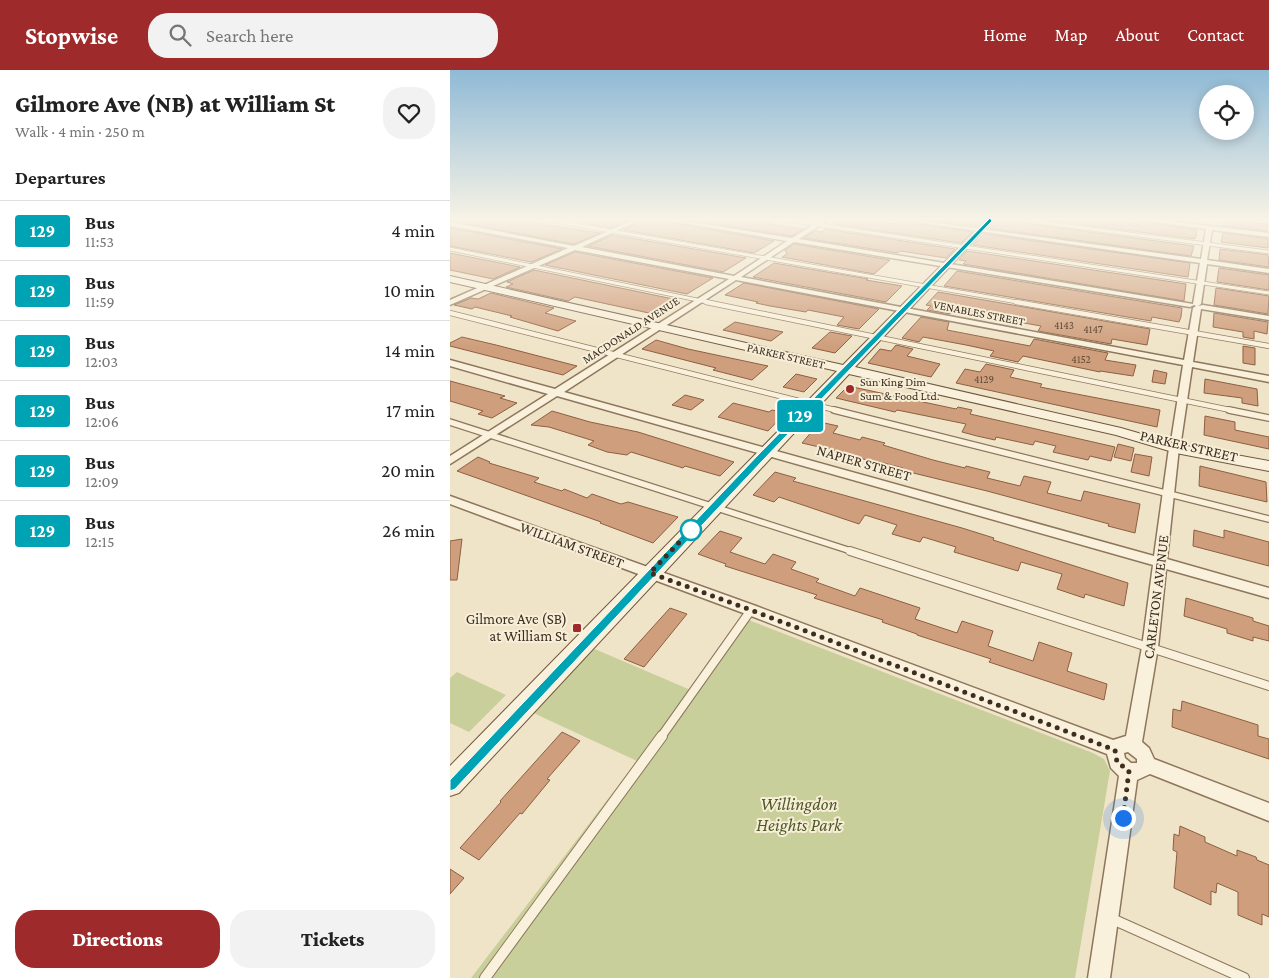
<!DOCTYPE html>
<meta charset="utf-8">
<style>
body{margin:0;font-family:"Crimson Pro",serif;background:#f2f2f2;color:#222;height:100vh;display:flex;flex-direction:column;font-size:19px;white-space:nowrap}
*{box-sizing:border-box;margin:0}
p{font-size:16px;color:#767676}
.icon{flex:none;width:28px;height:28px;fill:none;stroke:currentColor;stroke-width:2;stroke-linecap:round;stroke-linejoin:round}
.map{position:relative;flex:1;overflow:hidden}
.sheet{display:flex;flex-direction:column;background:#fff;width:450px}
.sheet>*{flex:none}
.badge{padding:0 10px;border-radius:4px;font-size:18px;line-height:32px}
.controls{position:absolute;left:749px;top:15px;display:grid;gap:10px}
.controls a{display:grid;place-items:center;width:55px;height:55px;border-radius:50%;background:#fff;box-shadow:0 2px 12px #0003;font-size:25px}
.you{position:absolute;width:25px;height:25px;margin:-12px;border:4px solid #fff;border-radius:50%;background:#1a73e8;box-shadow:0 0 0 8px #1a73e833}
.map>.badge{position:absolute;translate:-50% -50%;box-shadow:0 0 0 2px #fff}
h2{padding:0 15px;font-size:19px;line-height:45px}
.round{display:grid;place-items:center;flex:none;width:52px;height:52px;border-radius:20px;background:#f2f2f2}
.overview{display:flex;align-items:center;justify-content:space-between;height:85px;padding:0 15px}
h1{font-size:24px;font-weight:800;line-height:38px}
.button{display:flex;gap:10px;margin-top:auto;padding:10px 15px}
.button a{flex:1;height:58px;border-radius:20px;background:#9e2a2b;color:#fff;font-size:20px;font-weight:800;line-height:58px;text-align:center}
.button a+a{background:#f2f2f2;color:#222}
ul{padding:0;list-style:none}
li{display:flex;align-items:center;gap:15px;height:60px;padding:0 15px;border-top:1px solid #e0e0e0}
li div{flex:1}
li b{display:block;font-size:19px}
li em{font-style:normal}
li .badge{min-width:55px;font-weight:700;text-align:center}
header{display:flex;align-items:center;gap:30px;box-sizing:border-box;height:70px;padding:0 25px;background:#9e2a2b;color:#fff}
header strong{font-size:24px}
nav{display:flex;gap:28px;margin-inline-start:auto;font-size:18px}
.search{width:350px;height:45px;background:#f2f2f2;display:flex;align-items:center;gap:12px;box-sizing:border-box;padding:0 18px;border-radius:20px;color:#767676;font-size:19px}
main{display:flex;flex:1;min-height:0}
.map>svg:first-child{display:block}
</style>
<header>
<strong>Stopwise</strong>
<div class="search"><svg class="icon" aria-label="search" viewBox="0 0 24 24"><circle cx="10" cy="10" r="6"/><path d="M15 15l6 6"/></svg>Search here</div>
<nav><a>Home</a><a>Map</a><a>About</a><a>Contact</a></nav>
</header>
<main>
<section class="sheet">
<div class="overview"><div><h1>Gilmore Ave (NB) at William St</h1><p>Walk · 4 min · 250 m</p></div><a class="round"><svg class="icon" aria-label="heart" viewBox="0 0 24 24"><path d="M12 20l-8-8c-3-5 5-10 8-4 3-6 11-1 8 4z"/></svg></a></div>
<h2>Departures</h2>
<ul>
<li><span class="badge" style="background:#00a3b4;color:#fff">129</span><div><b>Bus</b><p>11:53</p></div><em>4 min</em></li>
<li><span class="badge" style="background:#00a3b4;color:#fff">129</span><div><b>Bus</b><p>11:59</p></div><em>10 min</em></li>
<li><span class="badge" style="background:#00a3b4;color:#fff">129</span><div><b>Bus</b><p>12:03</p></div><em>14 min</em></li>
<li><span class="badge" style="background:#00a3b4;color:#fff">129</span><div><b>Bus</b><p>12:06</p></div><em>17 min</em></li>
<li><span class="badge" style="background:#00a3b4;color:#fff">129</span><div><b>Bus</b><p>12:09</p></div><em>20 min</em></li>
<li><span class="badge" style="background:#00a3b4;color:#fff">129</span><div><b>Bus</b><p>12:15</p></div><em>26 min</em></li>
</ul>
<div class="button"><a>Directions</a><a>Tickets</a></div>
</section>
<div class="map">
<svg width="819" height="908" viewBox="0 0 819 908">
<rect width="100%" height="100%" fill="#f0e4c8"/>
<g fill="#c9cf9b">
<polygon points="296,549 643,683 654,689 660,701 625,908 21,908 187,691 79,641 140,577 243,621"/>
<polygon points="7,602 56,625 19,662 0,653 0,608"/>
</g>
<g fill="#cf9f7d" stroke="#8d5f41">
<polygon points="21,150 65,150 150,163 124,174 13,153"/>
<polygon points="143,150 179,150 161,158 135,153"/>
<polygon points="192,150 213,150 215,152 324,171 304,183 174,160"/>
<polygon points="239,150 295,150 353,159 342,166"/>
<polygon points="389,150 417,150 446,154 447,150 450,150 452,152 522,162 511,173 384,154"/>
<polygon points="479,150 534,150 527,156"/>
<polygon points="546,150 566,153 566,150 569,150 572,153 744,176 741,186 539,158"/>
<polygon points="597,150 657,150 689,154 690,150 692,152 747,160 745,169"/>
<polygon points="774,151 817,154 817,161 773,156"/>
<polygon points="0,158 112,179 81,192 0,176"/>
<polygon points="375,159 505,179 496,188 450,181 448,183 354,168 365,161 372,162"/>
<polygon points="773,163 818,169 818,178 771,172"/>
<polygon points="534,164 740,193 738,207 523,175"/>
<polygon points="163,165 296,188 273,202 138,176"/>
<polygon points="344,174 440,190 424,204 332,187 337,184 335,180"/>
<polygon points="770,179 818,185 819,197 769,190"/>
<polygon points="517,181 736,214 734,231 513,194 516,191 509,190"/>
<polygon points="125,182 263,208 237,224 95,195"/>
<polygon points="0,183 70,197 43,209 0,200"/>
<polygon points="324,193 418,209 416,210 452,216 436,232 303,207"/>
<polygon points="769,198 819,205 819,220 767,212"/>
<polygon points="84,200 228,230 224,232 227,233 208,245 125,227 118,231 56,217 63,214 57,212"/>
<polygon points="507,201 732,238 731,247 729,252 702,247 701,251 494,216"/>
<polygon points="294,213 429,239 409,259 387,255 394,247 358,240 356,242 320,236 306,233 308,232 275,225"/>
<polygon points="766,218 819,226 818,244 764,235"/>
<polygon points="488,222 700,259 697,275 662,269 661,274 588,261 591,256 501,240 500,244 477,240 481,236 476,235"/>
<polygon points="41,223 104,238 95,243 126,251 108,261 60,247 62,246 25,237 22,239 4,235 21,228 28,229"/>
<polygon points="764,243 818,252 817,264 804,261 804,269 793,267 793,262 763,257"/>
<polygon points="471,247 499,252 497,260 580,276 584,269 658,283 655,290 686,295 683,306 650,301 650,302 573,286 568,292 540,286 544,281 516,275 473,267 469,272 452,268"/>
<polygon points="285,252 333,262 321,271 273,260"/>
<polygon points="380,262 402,266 385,283 362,278"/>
<polygon points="12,267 46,275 127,296 113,305 0,276 0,273"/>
<polygon points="206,270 238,279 318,296 302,310 263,300 266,298 192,279"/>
<polygon points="446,275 463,279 457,286 490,294 481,307 418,293 430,279 441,281"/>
<polygon points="793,276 805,278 805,295 793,293"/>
<polygon points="536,294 564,300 560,307 592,314 590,317 710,340 707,357 506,313 515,299 530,302"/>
<polygon points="704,300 717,303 715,314 702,312"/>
<polygon points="346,304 367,309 354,322 333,317"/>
<polygon points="755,309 807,319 808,336 792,333 792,328 754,323"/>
<polygon points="0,311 55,326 50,328 67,333 42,348 28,344 33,341 0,331"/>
<polygon points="398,316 506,339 508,337 522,340 520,344 665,377 661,391 640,386 638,390 603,382 606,376 585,371 583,375 546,367 545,370 527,366 512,362 516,354 447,340 445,342 386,328"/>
<polygon points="235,325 254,330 241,340 222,335"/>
<polygon points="283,333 319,342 322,340 335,343 318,361 268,347"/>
<polygon points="102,341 140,352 188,362 284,392 270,406 235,396 233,398 181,382 177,385 157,382 138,375 144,371 99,357 81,355"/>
<polygon points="755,346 785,352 785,360 819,367 819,379 754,365"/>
<polygon points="370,352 388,356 383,363 410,370 412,367 435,373 433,375 483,390 515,398 516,396 540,402 537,408 570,416 574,406 601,412 597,423 631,431 634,421 690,434 685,463 658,456 659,454 537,421 451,400 453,398 422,390 421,391 398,385 399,384 352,373"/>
<polygon points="668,374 684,378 681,391 664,387"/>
<polygon points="685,384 702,387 699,406 681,402"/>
<polygon points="28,387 40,392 39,393 89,408 84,412 112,421 114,419 137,428 142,424 171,434 178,432 228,447 203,473 150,453 151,452 7,401"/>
<polygon points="750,396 816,412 817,432 749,416"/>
<polygon points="325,402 346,408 343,411 512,458 544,468 543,470 678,513 674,536 635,524 634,528 607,519 612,504 571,492 568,501 504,482 506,477 473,467 470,472 442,464 447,455 415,445 409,454 329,427 324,432 303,425"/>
<polygon points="744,460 774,468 774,460 819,472 819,496 743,476"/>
<polygon points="270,461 292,468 280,482 315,494 323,484 346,492 341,499 369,509 366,512 405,526 410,518 470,538 465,549 507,563 512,551 543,561 538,576 583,591 589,572 622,583 617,601 657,614 654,630 539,592 541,589 467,565 467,564 432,552 433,550 364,528 367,525 275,496 276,494 248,484"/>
<polygon points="12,469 7,510 0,510 0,471"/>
<polygon points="736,528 803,548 803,551 819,556 819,571 803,567 803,571 777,563 777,559 734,546"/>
<polygon points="220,538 237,544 194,597 174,589"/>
<polygon points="732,631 808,655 808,666 819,669 819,689 722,657 723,639 731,641"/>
<polygon points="112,662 130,671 97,709 100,710 72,744 70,743 29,790 10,778 51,732 50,731"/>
<polygon points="730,756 755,767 755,772 787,786 787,780 806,787 807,790 819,795 819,847 812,844 812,855 788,845 788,822 767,813 766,823 761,821 761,835 724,818 727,782 723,780 724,764 729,766"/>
<polygon points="0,799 14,808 0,824"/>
</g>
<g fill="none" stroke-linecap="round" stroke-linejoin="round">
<defs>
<g id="lane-far4">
<polyline points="98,150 573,233"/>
<polyline points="337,150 819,223"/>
<polyline points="572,150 819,182"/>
<polyline points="815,150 819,150"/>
<polyline points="0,179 262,233"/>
</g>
<g id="lane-far3">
<polyline points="256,232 785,341"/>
<polyline points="566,232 819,276"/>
<polyline points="0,243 389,341"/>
</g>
<g id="lane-far2">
<polyline points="384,340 819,449"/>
<polyline points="779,340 819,348"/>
<polyline points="0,352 404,482"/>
</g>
<g id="lane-far1">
<polyline points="400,481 819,616"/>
<polyline points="211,667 301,540"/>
</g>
<g id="lane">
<polyline points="660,848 794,908"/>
<polyline points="35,908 212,666"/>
</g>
<path id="street" d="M183,150h7l-58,27 152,29 53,-35 -122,-21h13l114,18 29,-18h7l-29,19 394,65 7,-41 -298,-43h14l285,39 5,-30 -64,-9h17l110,13v4l-57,-7 -5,30 62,9v4l-62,-9 -6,40 -3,2 5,-1 66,11v4l-68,-11 -8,53 76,14v6l-77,-15 -11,74 -5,3 -5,-3 12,-76 -447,-85 -172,112 590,164 15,-108 5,-3 4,1 1,2 -12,111 102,29v10l-103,-29 -8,78 -16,95 7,6 5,11 115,44v18l-119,-47 -13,6 -27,198h-22l31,-202 -8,-8 -4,-14 -361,-140 -296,-110v-8l306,110 357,134 13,-4 16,-89 11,-82 -596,-169 -107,68v-8l98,-62 -98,-28v-6l105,29 174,-110 -154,-29 -125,55v-5l118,-52 -118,-22v-4l124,24zM344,172l396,65 4,-2 2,1 -3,2 -9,52 -443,-83zM678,682l9,7v4h-6l-6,-5 -1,-5z"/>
<polygon id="secondary" points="536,150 544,150 405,297 671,358 726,374 819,391 819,401 726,383 666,365 399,304 9,723 0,726 0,696 387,301 0,212 0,206 393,295"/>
</defs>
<use href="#lane-far4" stroke="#8d765c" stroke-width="4.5"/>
<use href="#lane-far3" stroke="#8d765c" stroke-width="6"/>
<use href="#lane-far2" stroke="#8d765c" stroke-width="8"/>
<use href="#lane-far1" stroke="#8d765c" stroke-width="10"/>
<use href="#lane" stroke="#8d765c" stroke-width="12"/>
<use href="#street" stroke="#8d765c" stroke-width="3"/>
<use href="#secondary" stroke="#6f573f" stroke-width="2"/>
<use href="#lane-far4" stroke="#faf1dc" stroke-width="3"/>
<use href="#lane-far3" stroke="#faf1dc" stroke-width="4.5"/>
<use href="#lane-far2" stroke="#faf1dc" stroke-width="5.5"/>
<use href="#lane-far1" stroke="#faf1dc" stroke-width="8"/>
<use href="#lane" stroke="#faf1dc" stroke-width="10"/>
<use href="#street" fill="#faf1dc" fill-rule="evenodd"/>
<use href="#secondary" fill="#faf1dc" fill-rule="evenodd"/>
</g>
<linearGradient id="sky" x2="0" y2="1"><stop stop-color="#8fbad6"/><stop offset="0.54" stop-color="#f8f3e6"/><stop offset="1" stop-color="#f8f3e6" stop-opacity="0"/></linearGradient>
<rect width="819" height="277" fill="url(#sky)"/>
<polygon fill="#00a3b4" stroke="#fff" points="540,148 542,151 314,389 5,719 0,721 0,710 308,385"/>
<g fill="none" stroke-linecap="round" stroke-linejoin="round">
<polyline stroke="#3d2e20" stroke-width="5" stroke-dasharray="0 9" points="241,460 200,503 301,540 665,680 667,692 679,701 673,748"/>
</g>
<g fill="#9e2a2b" stroke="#f7eed8" stroke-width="2">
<circle cx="400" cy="319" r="5"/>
<rect x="122" y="553" width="10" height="10" rx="2.5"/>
</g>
<circle fill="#fff" stroke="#00a3b4" stroke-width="2.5" cx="241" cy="460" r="10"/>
<g text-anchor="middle" stroke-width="4" stroke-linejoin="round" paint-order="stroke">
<g font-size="11" fill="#624a37">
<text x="614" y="259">4143</text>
<text x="643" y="263">4147</text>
<text x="631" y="293">4152</text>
<text x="534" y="313">4129</text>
</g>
<g font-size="12" fill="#3d2e20" stroke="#f7eed8">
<text transform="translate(529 243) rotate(11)" y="4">VENABLES STREET</text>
<text transform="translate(181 260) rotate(-33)" y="4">MACDONALD AVENUE</text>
<text transform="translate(336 286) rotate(13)" y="4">PARKER STREET</text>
</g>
<g font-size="12" fill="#3d2e20" stroke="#f7eed8" text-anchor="start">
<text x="410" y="316">Sun King Dim<tspan x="410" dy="14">Sum &amp; Food Ltd.</tspan></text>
</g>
<g font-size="15" fill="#3d2e20" stroke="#f7eed8">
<text transform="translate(739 376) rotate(13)" y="5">PARKER STREET</text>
<text transform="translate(414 393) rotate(16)" y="5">NAPIER STREET</text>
<text transform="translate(122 475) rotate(20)" y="5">WILLIAM STREET</text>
<text transform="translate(706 527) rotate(-83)" y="5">CARLETON AVENUE</text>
</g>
<g font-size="15" fill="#3d2e20" stroke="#f7eed8" text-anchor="end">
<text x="117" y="554">Gilmore Ave (SB)<tspan x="117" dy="17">at William St</tspan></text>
</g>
<g font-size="18" font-style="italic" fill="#4d5a26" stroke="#f7eed8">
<text x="349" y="740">Willingdon<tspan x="349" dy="21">Heights Park</tspan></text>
</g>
</g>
</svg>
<div class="controls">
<a><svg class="icon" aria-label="locate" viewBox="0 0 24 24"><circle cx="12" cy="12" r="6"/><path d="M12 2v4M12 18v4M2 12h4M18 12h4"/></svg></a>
</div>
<div class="you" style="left:673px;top:748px"></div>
<b class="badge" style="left:350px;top:346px;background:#00a3b4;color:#fff">129</b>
</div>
</main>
